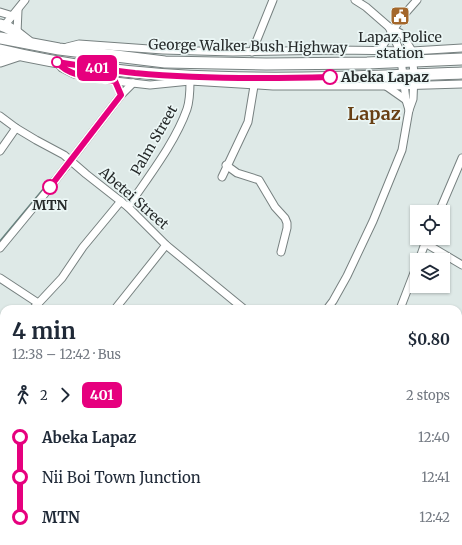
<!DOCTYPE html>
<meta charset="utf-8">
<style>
body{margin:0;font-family:Merriweather,serif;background:#f6f6f7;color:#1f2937;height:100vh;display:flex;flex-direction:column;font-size:15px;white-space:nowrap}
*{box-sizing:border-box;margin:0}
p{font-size:13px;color:#747a83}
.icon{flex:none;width:22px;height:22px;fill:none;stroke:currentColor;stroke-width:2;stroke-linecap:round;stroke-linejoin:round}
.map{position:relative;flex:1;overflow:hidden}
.sheet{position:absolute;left:0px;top:305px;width:462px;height:240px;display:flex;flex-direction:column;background:#fff;border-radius:12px 12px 0 0;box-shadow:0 1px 3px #0004}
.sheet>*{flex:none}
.badge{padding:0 8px;border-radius:6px;font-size:14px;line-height:26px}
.controls{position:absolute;left:410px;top:205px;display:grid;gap:8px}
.controls a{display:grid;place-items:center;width:40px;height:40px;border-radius:0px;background:#fff;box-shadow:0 1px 3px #0004;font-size:20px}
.map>.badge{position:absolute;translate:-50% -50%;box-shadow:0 0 0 2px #fff}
.legs{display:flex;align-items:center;gap:6px;height:44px;padding:0 12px;font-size:13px}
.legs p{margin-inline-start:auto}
.headline{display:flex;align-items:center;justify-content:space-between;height:68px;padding:0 12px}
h1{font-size:22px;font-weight:700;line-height:30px}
ul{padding:0 12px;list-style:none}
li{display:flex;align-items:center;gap:14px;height:40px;font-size:15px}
li i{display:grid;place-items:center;width:6px;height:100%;margin:0 5px;background:currentColor}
li i::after{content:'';width:10px;height:10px;margin:-5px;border:3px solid;border-radius:50%;background:#fff}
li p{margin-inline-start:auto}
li:first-child i{background:linear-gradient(#0000 50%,currentColor 0)}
li:last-child i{background:linear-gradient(currentColor 50%,#0000 0)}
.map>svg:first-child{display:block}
</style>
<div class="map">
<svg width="462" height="545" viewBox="0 0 462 545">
<rect width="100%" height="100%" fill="#dee9e7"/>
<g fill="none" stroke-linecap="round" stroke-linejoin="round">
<g stroke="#5f827d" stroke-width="1.5">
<polyline points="64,174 69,169"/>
<polyline points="0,241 54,176"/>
</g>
<defs>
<g id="minor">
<polyline points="0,12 13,16"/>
<polyline points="4,26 25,0"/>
<polyline points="389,27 400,51 406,100 409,110"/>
<polyline points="17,33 18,10"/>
<polyline points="67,47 79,44 163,50 233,52 336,50 412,51 462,48"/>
<polyline points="379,51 402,17 417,0"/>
<polyline points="252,52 273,0"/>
<polyline points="57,62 62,68 74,74 115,81 150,85 190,81 273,86 395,86 462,84"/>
<polyline points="386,86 406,100"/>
<polyline points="0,116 16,128 36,140 64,155 86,174 128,207 166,245 244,309"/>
<polyline points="0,151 16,128"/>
<polyline points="226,165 237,173 259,180 275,207 285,218 287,223 287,228 281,252"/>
<polyline points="222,177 248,122 254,86"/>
<path d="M128,207c20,-30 47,-64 59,-98 3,-9 3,-18 3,-28"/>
<polyline points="439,212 462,158"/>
<polyline points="425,243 462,265"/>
<polyline points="0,248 47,191 121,95 133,83"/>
<polyline points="419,260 427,238"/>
<polyline points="0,278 38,303"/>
<polyline points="33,309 62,278 83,247 121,201"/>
<polyline points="115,309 166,245"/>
<polyline points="327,309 333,301 347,276 373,221 402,150 409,110 413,99 414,75 412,51 403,36 400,33 389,27 366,7 355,0"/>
<polyline points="400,309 417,265"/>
<polyline points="0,351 4,346"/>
<polyline points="458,390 462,383"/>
<polyline points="0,463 4,458"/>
<polyline points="458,500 462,502"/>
<polyline points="111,541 121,545"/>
<polyline points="381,541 383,545"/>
<polyline points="387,541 393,545"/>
<polyline points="3,545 6,541"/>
<polyline points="46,545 49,541"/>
<polyline points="129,545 130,541"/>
<polyline points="283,545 286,541"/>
<polyline points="350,545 353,541"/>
</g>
<g id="highway">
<path d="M0,25c11,2 20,11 28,17"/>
<polyline points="0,38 59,49 165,62 266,64 367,63 462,59"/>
<path d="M0,50c152,37 307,29 462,23"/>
<polyline points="0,61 18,55"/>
</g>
</defs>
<use href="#minor" stroke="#778180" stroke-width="9"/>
<use href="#highway" stroke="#778180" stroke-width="13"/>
<use href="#minor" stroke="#fff" stroke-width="7"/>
<use href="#highway" stroke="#fff" stroke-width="11"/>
</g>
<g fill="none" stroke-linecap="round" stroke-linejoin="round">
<defs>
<path id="line-1" d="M50,187l71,-92 -6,-14c-19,-3 -45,-3 -58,-19 26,4 52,8 78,11 65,6 130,6 195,4"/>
</defs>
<use href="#line-1" stroke="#fff" stroke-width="9"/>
<use href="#line-1" stroke="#e6007e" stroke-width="6"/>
</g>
<defs>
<symbol id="civic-square" viewBox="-11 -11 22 22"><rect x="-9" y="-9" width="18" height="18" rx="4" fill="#a4672b" stroke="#ebf6f5"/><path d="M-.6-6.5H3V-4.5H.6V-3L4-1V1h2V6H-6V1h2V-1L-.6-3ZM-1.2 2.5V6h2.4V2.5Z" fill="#fff"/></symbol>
</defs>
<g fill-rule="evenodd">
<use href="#civic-square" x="389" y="5" width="22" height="22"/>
</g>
<g fill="#fff" stroke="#e6007e" stroke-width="2">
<circle cx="57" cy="62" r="5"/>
<circle cx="330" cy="77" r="7"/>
<circle cx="50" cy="187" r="7"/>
</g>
<g text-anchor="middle" stroke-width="3.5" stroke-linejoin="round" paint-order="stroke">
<g font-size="14" fill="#262a2a" stroke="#ebf6f5">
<text x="400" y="42">Lapaz Police<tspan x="400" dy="16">station</tspan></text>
</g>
<g font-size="14" fill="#262a2a" stroke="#ebf6f5">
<text transform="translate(248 46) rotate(1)" y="5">George Walker Bush Highway</text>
<text transform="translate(154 140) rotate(-60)" y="5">Palm Street</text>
<text transform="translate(134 198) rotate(41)" y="5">Abetei Street</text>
</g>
<g font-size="14" font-weight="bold" fill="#262a2a" stroke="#ebf6f5" text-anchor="start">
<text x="341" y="82">Abeka Lapaz</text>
<text x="50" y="210" text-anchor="middle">MTN</text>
</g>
<g font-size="18" font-weight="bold" fill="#683f14" stroke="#ebf6f5">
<text x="374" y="120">Lapaz</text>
</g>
</g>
</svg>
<div class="controls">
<a><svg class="icon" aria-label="locate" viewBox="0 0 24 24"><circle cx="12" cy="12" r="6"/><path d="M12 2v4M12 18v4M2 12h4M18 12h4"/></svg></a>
<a><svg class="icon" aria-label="layers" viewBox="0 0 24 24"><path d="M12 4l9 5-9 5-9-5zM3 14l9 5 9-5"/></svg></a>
</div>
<b class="badge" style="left:97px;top:68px;background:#e6007e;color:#fff">401</b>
<section class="sheet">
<div class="headline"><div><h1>4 min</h1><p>12:38 – 12:42 · Bus</p></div><b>$0.80</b></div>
<div class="legs"><svg class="icon" aria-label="walk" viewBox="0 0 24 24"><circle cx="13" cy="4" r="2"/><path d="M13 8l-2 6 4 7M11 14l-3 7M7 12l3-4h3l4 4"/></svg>2<svg class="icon" aria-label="forward" viewBox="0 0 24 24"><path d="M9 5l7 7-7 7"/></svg><b class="badge" style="background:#e6007e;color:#fff">401</b><p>2 stops</p></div>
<ul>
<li><i style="color:#e6007e"></i><b>Abeka Lapaz</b><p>12:40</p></li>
<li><i style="color:#e6007e"></i><span>Nii Boi Town Junction</span><p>12:41</p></li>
<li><i style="color:#e6007e"></i><b>MTN</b><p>12:42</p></li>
</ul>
</section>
</div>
